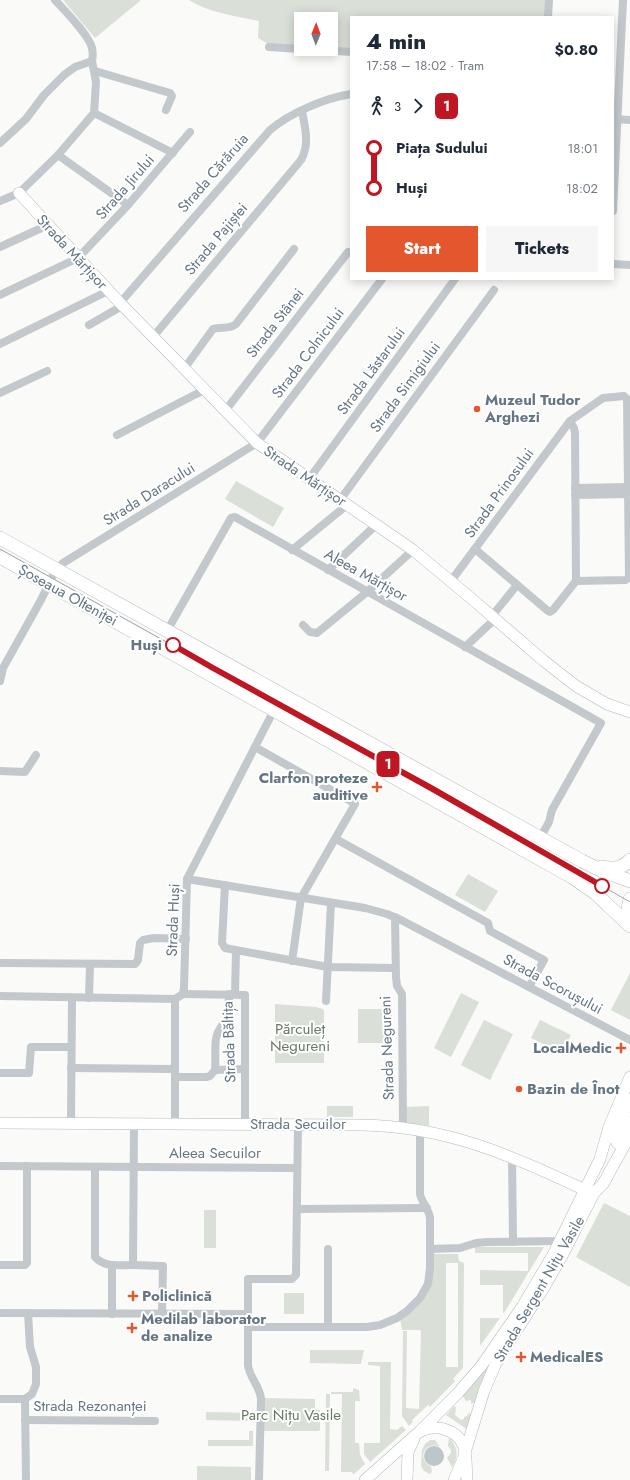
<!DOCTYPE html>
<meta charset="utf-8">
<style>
body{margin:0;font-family:Jost,sans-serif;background:#f6f6f7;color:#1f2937;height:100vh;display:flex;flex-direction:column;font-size:15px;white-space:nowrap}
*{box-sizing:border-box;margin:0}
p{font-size:13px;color:#747a83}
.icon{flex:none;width:22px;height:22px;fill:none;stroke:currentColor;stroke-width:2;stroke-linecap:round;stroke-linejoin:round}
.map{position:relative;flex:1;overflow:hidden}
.side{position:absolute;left:350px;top:16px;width:264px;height:264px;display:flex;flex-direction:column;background:#fff;border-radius:0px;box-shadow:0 2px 10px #0003}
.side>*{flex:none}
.badge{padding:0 8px;border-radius:6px;font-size:14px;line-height:26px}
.needle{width:26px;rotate:1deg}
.fabs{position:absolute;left:294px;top:12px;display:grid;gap:8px}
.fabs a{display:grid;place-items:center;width:44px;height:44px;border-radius:0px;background:#fff;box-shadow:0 2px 10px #0003;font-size:20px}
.map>.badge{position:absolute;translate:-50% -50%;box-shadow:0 0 0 2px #fff}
.legs{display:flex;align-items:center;gap:6px;height:44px;padding:0 16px;font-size:13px}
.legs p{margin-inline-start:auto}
.summary{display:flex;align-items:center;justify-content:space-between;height:68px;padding:0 16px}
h1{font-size:22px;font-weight:800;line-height:30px}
.button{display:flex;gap:8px;margin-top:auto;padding:8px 16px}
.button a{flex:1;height:46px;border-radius:0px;background:#e4572e;color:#fff;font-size:16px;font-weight:800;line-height:46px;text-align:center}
.button a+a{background:#f6f6f7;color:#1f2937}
ul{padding:0 16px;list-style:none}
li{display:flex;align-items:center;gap:14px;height:40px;font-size:15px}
li i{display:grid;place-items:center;width:6px;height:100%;margin:0 5px;background:currentColor}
li i::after{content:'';width:10px;height:10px;margin:-5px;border:3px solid;border-radius:50%;background:#fff}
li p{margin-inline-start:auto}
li:first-child i{background:linear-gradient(#0000 50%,currentColor 0)}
li:last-child i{background:linear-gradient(currentColor 50%,#0000 0)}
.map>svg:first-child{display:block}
</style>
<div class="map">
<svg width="630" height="1480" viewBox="0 0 630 1480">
<rect width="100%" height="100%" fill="#fafaf8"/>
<g fill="#dadfd7" fill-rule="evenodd">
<polygon points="63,0 141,0 95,38"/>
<path d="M189,0h359l-1,17h-196v35l-74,-3 -19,-11 1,-17c-23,-5 -50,-8 -70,-21zM301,19h30v30h-30z"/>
<polygon points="236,481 284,508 273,527 225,499"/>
<polygon points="468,874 498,891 485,912 455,895"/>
<polygon points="630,973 630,1020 611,1010"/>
<polygon points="461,993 479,1002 451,1057 434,1048"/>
<polygon points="275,1004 316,1007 323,1009 324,1011 324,1063 275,1063"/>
<rect x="358" y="1009" width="34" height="34"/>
<polygon points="484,1020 513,1034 490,1080 461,1065"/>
<polygon points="540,1020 571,1035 562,1053 531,1038"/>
<rect x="327" y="1106" width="26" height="11"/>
<polygon points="429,1106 429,1126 405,1123 404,1107"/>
<polygon points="604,1203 630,1216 630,1287 576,1257"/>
<rect x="204" y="1210" width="12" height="38"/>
<polygon points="475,1247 544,1247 504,1313 503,1313 503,1285 480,1285 480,1270 528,1271 528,1253 475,1253"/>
<path d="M434,1254h24l1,7 5,2 -1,105 -10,11 2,2 -25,26 -2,-2 -16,15 1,2 -4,4 -7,-10 1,-85h4l-1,77 13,1 2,-78 -1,-1h-18l-2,-11 17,-14zM446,1263h12v104h-12z"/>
<rect x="284" y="1293" width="20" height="21"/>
<polygon points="480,1318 500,1318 480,1346"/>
<polygon points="310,1350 364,1350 361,1364 310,1363"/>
<polygon points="368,1362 391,1362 390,1429 397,1430 402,1426 406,1430 370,1462 364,1454 364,1443 380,1443 380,1366 368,1365"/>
<polygon points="486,1369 488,1370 476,1402 471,1404 471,1400 466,1401 463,1396"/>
<polygon points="353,1388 359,1390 360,1401 355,1401 355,1443 359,1443 360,1455 365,1464 354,1474 351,1472 341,1472 342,1394 331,1394 331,1392 353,1392"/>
<polygon points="326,1394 330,1394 329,1471 325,1471"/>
<polygon points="263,1398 315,1399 315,1409 320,1410 320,1430 318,1431 264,1431"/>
<polygon points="454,1406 456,1407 455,1415 461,1420 464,1419 464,1417 467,1416 469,1413 472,1414 468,1430 446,1415"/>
<polygon points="206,1412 254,1413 254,1421 206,1420"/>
<polygon points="249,1431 253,1431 253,1446 208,1446 208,1440 249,1440"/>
<path d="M449,1438c9,8 10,19 3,29l-5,-9 4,-5v-3l-3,-4z"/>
<path d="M430,1440h5l5,7c-15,-7 -24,13 -9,19l1,6 -2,2 -6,-3 -3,-5 1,-16 3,-6z"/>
<polygon points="197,1466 251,1467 251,1480 197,1480"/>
</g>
<circle fill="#bbc7cb" cx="434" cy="1456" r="10"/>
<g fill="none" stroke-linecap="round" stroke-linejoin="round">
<defs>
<g id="secondary">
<polyline points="19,193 120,303 257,443 413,550 472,599 544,661 576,686 607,704 630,712"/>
<path d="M0,1123l361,2c84,1 150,30 224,65"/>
<polyline points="611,1138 630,1099"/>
<polyline points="617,1143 630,1118"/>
<path d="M421,1431c17,-8 41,0 44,21 2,9 1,19 2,28"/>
<polyline points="365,1480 420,1431 458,1393 482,1365 522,1307 554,1253 600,1159 609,1127 630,1077"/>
<polyline points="407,1480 408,1452 414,1439"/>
<polyline points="454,1480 463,1459 484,1391 496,1363 543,1289 562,1256 594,1193 603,1184 630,1135"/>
</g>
<g id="primary">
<polyline points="0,538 582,861 602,871 630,881"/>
<polyline points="0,557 572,877 595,893 630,926"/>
<path d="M601,867c11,2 21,2 29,-7"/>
<polyline points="629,925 628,909 630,899"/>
</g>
</defs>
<use href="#secondary" stroke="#b3babf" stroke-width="12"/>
<use href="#primary" stroke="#b5babe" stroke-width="14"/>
<g stroke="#c3c8cc" stroke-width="8">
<path d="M55,0c10,11 34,35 37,48 1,5 1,9 0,13"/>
<polyline points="548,17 549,0"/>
<polyline points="269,47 301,49"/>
<polyline points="307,49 351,52"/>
<polyline points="95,71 170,93 172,96 166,110"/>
<polyline points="94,113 173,153"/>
<polyline points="613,119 630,120"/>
<polyline points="0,143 26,119 44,95 64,75 75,67 92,61"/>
<polyline points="58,155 128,205"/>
<polyline points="0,201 19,193 58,155 94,113 96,82 92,61"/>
<polyline points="613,211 623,0"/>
<polyline points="0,247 48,225"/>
<polyline points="613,264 630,265"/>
<polyline points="0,295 78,258 128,205 190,132"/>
<path d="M120,303l150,-173c20,-17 55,-32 81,-36"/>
<polyline points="89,325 122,306"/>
<path d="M153,337l148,-177c9,-16 4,-32 1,-49"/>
<polyline points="0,344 108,291"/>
<path d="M184,369l29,-40c8,-3 16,1 23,-5l58,-75"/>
<polyline points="0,393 47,371"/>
<polyline points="225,411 348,252"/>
<polyline points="570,421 574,428 575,433 576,581"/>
<polyline points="117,435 204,390"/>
<polyline points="309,479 455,279"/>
<polyline points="575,488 628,487"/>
<polyline points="575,495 629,494"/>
<polyline points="340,500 494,290"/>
<polyline points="475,549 548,611 550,612 553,610 576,581"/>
<polyline points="292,550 347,505"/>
<polyline points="328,570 376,525"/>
<polyline points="451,581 570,421 603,398 624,396 627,399 629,577 626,580 576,581"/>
<polyline points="492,616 517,585"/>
<polyline points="303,625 310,632 317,633 367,592 413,550"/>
<polyline points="167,631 231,518 235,517 601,723 552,810 549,822 540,838"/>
<polyline points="465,647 495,619"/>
<polyline points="0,681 3,668 41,600 56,569 63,563 257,443 382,279"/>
<polyline points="255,747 354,803 355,804 301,898 292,961"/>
<polyline points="0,771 25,772 36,755"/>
<polyline points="336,839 488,923 490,931 544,960 529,987"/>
<polyline points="187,879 365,908 387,914 401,920 630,1040"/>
<polyline points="225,885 222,943 225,948 328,967 395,968"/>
<polyline points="395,917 396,977 397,986 402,994 403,1127"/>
<polyline points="0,963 135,964 138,960 140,943 143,940 154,938 186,939"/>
<polyline points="183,994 245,995 245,1124"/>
<polyline points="235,994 236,951"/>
<polyline points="0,996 175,999"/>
<polyline points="89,998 90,964"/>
<polyline points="326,1001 331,903"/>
<polyline points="71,1068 175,1069"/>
<path d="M215,1070c2,-23 -5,-34 13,-51l1,-25"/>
<polyline points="0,1073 29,1073 31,1047 71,1047"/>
<polyline points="175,1077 207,1077 210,1076 215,1070 245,1069"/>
<polyline points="71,1123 72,998"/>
<polyline points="134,1124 133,1265 163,1266 162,1314"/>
<polyline points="175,1124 175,999 183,994 184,988 187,879 274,710"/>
<polyline points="512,1157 513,1242"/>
<polyline points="0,1166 297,1168"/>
<path d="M95,1167v90c10,11 24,8 38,8"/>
<polyline points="297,1209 427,1208"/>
<polyline points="430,1249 460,1248 476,1243 487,1242 560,1241"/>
<polyline points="0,1265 25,1265 27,1263 27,1166"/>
<polyline points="0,1313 248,1314"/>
<polyline points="112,1314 112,1265"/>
<path d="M248,1327h119l13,-2 17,-7 10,-7 13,-13 8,-14 2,-16v-50c-1,-9 -8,-15 -10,-24v-64"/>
<polyline points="328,1327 328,1249"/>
<polyline points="0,1399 25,1399"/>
<polyline points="25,1399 32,1394 36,1384 36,1367 30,1347 28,1313"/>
<polyline points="25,1399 26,1480"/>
<polyline points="25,1420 155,1421"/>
<path d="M259,1480l2,-81c-1,-13 -12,-22 -13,-34v-86h44l4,-4 2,-151"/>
</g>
<use href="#secondary" stroke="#fff" stroke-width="11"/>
<use href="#primary" stroke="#fff" stroke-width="13"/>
<polyline stroke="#a2aab0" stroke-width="1" points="0,549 213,668 431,788 630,902"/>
</g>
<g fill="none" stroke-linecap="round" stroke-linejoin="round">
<defs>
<polyline id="line-1" points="173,645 213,668 431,788 602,886"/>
</defs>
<use href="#line-1" stroke="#fff" stroke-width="9"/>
<use href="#line-1" stroke="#be1622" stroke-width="6"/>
</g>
<g fill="#e4572e" stroke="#fff" stroke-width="1.5">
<circle cx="477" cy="409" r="4"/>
<path d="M375 781h4v4h4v4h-4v4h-4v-4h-4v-4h4z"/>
<path d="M619 1042h4v4h4v4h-4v4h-4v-4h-4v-4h4z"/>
<circle cx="519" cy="1089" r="4"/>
<path d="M131 1290h4v4h4v4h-4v4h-4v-4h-4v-4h4z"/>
<path d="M130 1322h4v4h4v4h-4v4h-4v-4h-4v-4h4z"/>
<path d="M519 1351h4v4h4v4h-4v4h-4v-4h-4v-4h4z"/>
</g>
<g fill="#fff" stroke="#be1622" stroke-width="2">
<circle cx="173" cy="645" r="7"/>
<circle cx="602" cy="886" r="7"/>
</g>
<g text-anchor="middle" stroke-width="4" stroke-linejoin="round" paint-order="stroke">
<g font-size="15" fill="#657683" stroke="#fff">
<text transform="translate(213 173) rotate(-49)" y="5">Strada Cărăruia</text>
<text transform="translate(125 187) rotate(-49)" y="5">Strada Jirului</text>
<text transform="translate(216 239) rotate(-50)" y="5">Strada Pajiștei</text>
<text transform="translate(72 252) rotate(47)" y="5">Strada Mărțișor</text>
<text transform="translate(275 323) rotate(-52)" y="5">Strada Stânei</text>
<text transform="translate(308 353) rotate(-53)" y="5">Strada Colnicului</text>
<text transform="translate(371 371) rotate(-54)" y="5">Strada Lăstarului</text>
<text transform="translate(405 387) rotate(-54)" y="5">Strada Simigiului</text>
<text transform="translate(305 476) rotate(34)" y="5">Strada Mărțișor</text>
<text transform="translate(499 493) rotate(-54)" y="5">Strada Prinosului</text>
<text transform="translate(149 494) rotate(-32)" y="5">Strada Daracului</text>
<text transform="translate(366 575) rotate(29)" y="5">Aleea Mărțișor</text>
<text transform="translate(68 595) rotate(29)" y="5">Șoseaua Olteniței</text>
<text transform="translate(173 920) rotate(-88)" y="5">Strada Huși</text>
<text transform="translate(553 984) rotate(28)" y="5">Strada Scorușului</text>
<text transform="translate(229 1042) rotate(-92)" y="5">Strada Băltița</text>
<text transform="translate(387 1048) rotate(-92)" y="5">Strada Negureni</text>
<text x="298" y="1129">Strada Secuilor</text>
<text x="215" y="1158">Aleea Secuilor</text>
<text transform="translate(539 1289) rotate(-60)" y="5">Strada Sergent Nițu Vasile</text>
<text x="90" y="1411">Strada Rezonanței</text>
</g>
<g font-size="15" font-weight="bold" fill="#657683" stroke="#fff" text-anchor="start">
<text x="485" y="405">Muzeul Tudor<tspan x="485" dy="17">Arghezi</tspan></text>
<text x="368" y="783" text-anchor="end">Clarfon proteze<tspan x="368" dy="17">auditive</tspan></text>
<text x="612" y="1053" text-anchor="end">LocalMedic</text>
<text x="527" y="1094">Bazin de Înot</text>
<text x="142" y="1301">Policlinică</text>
<text x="141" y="1324">Medilab laborator<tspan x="141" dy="17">de analize</tspan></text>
<text x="530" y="1362">MedicalES</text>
</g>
<g font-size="15" font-weight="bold" fill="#657683" stroke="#fff" text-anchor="end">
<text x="162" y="650">Huși</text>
</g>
<g font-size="15" fill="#687a64" stroke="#fff">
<text x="300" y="1034">Părculeț<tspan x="300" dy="17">Negureni</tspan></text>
<text x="291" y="1420">Parc Nițu Vasile</text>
</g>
</g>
</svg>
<div class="fabs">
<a><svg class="needle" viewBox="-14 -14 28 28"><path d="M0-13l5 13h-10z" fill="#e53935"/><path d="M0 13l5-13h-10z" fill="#747a83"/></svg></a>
</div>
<b class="badge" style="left:388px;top:764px;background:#be1622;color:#fff">1</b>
<section class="side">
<div class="summary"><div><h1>4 min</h1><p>17:58 – 18:02 · Tram</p></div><b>$0.80</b></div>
<div class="legs"><svg class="icon" aria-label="walk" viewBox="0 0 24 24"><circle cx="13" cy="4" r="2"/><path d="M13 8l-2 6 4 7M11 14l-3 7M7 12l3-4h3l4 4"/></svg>3<svg class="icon" aria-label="forward" viewBox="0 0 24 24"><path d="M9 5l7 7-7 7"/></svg><b class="badge" style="background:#be1622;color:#fff">1</b></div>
<ul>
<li><i style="color:#be1622"></i><b>Piața Sudului</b><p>18:01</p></li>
<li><i style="color:#be1622"></i><b>Huși</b><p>18:02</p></li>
</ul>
<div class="button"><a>Start</a><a>Tickets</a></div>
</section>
</div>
